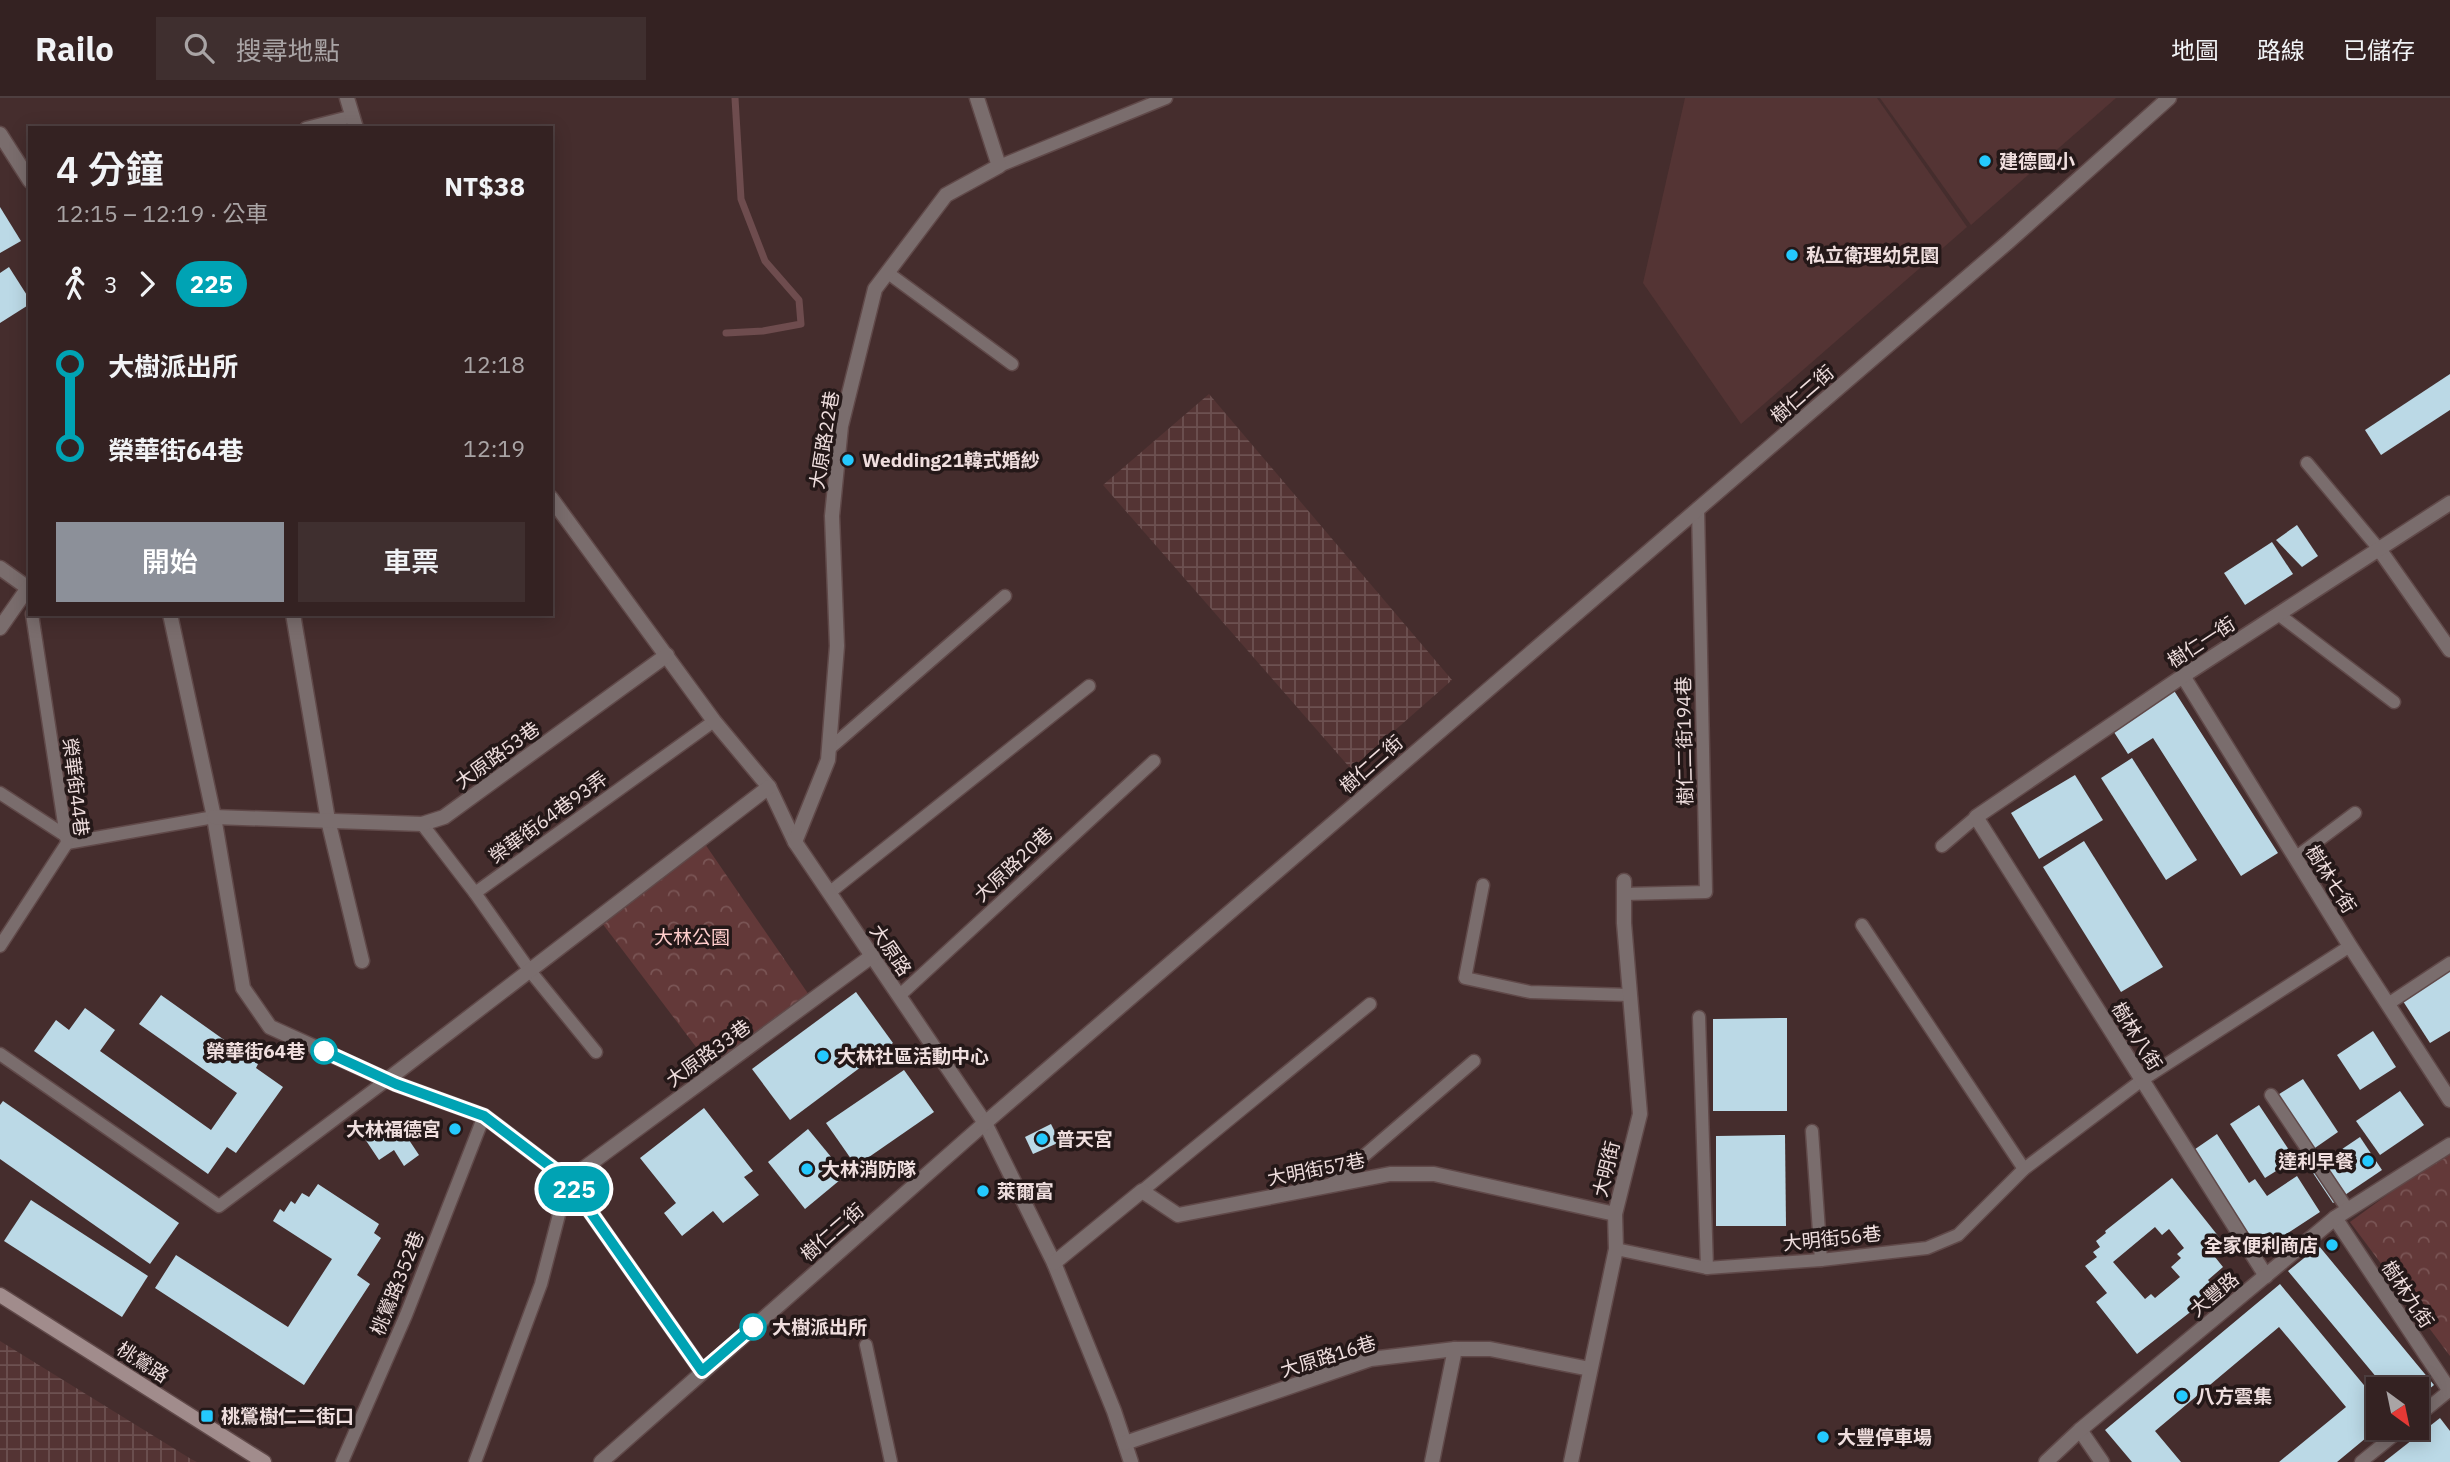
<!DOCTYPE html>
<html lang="zh-TW">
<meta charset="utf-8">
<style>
body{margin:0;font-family:"IBM Plex Sans","Noto Sans TC",sans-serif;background:#3f2f2f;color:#f1f3f6;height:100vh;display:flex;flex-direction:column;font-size:26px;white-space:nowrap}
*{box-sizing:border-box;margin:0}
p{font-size:23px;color:#a9a4a5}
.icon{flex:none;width:38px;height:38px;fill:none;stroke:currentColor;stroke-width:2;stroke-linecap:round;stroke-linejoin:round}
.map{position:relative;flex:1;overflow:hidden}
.drawer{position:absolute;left:28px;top:28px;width:525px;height:490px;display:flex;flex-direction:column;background:#342222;border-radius:0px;box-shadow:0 4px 18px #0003,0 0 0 2px #4e3f40}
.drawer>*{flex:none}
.badge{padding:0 14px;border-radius:23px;font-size:24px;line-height:46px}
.needle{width:46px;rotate:147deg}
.fabs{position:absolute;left:2366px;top:1279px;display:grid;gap:14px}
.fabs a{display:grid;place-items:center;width:63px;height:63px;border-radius:0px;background:#342222;box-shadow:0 4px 18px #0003,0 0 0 2px #4e3f40;font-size:35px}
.map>.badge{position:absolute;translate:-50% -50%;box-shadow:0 0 0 4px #fff}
.legs{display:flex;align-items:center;gap:10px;height:77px;padding:0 28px;font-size:23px}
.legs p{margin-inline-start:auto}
.summary{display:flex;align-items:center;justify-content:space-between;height:119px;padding:0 28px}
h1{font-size:38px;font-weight:600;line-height:52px}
.action{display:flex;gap:14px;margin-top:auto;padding:14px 28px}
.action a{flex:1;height:80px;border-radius:0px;background:#8c9099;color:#fff;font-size:28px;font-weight:600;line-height:80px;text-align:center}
.action a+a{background:#3f2f2f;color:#f1f3f6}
ul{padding:0 28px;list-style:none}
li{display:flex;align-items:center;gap:24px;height:84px;font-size:26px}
li i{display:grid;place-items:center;width:10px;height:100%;margin:0 9px;background:currentColor}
li i::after{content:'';width:18px;height:18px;margin:-9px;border:5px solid;border-radius:50%;background:#342222}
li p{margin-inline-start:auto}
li:first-child i{background:linear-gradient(#0000 50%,currentColor 0)}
li:last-child i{background:linear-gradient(currentColor 50%,#0000 0)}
header{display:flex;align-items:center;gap:42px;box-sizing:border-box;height:98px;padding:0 35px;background:#342222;border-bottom:2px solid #4e3f40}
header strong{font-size:33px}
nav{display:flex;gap:38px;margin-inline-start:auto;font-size:24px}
.search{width:490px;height:63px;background:#3f2f2f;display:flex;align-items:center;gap:18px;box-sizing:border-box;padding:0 24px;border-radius:0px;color:#a9a4a5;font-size:26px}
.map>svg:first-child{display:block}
</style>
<header>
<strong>Railo</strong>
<div class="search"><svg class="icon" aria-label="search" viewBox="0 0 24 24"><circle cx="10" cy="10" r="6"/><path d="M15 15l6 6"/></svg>搜尋地點</div>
<nav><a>地圖</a><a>路線</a><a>已儲存</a></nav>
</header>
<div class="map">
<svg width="2450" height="1364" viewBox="0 0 2450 1364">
<defs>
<pattern id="industrial-grid" width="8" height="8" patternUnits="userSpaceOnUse" patternTransform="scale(1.75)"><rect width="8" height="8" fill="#543434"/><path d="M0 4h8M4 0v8" fill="none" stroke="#6d5151"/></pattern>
<pattern id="park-crowns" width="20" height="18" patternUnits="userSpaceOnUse" patternTransform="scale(1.75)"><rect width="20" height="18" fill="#633939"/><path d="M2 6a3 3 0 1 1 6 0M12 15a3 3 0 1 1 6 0" fill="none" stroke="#7a5555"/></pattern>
</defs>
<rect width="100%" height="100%" fill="#452d2d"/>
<g fill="#543434">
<polygon points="1685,0 1877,0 1967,129 1741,326 1643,185"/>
<polygon points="1880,0 2116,0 1971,127"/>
</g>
<g fill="url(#industrial-grid)">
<polygon points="1209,296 1452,582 1351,671 1103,387"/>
<polygon points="0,1243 191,1361 197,1364 0,1364"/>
</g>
<g fill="url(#park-crowns)">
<polygon points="705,746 809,897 715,974 602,825"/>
<polygon points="2450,1051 2450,1258 2350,1124"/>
</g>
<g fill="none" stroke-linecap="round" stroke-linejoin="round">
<polyline stroke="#6e4c4e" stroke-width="7" points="726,235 763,233 801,226 799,202 765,163 741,101 735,0"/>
</g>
<g fill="#bbd9e6" fill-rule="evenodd">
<polygon points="0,109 21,143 0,155"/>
<polygon points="9,169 30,202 30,206 0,225 0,175"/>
<polygon points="2450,276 2450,312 2381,357 2365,332"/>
<polygon points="2297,427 2318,458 2302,469 2276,442"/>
<polygon points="2272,444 2293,476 2245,507 2224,475"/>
<polygon points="2173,591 2278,755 2241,778 2153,640 2128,656 2112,631"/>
<polygon points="2132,660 2197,762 2166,782 2101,680"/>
<polygon points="2075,677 2103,722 2039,761 2011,715"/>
<polygon points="2084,743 2163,869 2121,894 2043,769"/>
<polygon points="2450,867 2450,933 2430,945 2401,900"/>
<polygon points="856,894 893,945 790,1022 752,971"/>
<polygon points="161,897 258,966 256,970 283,989 236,1055 227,1049 208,1076 34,953 56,922 69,932 85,910 115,932 100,953 211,1032 237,995 139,926"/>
<polygon points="1787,920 1787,1013 1713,1013 1713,921"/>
<polygon points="2373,933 2396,969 2360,992 2337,957"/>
<polygon points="904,972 934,1014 856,1068 826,1025"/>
<polygon points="2303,981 2338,1034 2312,1052 2276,998"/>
<polygon points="2400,993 2424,1027 2380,1057 2356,1023"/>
<polygon points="3,1003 179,1125 150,1166 0,1061 0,1007"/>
<polygon points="2259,1007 2295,1061 2265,1080 2230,1026"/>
<polygon points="704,1010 753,1073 744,1079 759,1097 723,1125 713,1113 682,1138 664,1115 676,1105 640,1060"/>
<polygon points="395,1021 419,1057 404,1068 394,1052 379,1062 365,1041"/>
<polygon points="1051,1026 1060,1044 1033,1056 1025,1039"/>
<polygon points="808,1031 846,1077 805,1111 768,1064"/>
<polygon points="2217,1036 2249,1085 2255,1081 2267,1098 2297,1078 2320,1114 2254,1157 2188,1056"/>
<polygon points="1785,1037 1786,1128 1716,1128 1716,1038"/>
<polygon points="2360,1039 2382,1072 2333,1105 2311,1072"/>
<path d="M2172,1080l51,64 -12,10 12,15 -15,13 9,11 -80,63 -41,-52 11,-9 -22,-27 12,-9 -4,-5 7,-5 -4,-6 10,-8 -1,-2zM2155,1129l7,8 7,-6 15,19 -7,6 4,4 -10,9 9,10 -25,21 -4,-4 -6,5 -32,-37z"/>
<polygon points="318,1086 379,1126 374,1135 381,1140 357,1177 370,1186 304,1287 155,1190 176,1157 288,1229 332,1161 273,1123 280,1111 284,1114 291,1103 295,1106 302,1095 309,1099"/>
<polygon points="31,1102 148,1178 122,1219 4,1143"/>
<polygon points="2319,1148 2434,1287 2417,1301 2417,1292 2387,1292 2288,1173"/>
<polygon points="2280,1186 2378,1304 2378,1330 2337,1364 2279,1364 2346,1309 2279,1229 2155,1333 2181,1364 2132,1364 2105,1332"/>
<polygon points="2440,1320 2450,1333 2450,1364 2384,1364"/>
</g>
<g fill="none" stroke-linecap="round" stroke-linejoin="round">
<defs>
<g id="lane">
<polyline points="306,30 353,18"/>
<polyline points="999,68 1166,0"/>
<polyline points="888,175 1012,266"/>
<polyline points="2307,365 2379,451"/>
<polyline points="2278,516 2394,604"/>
<polyline points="829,651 1005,498"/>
<polyline points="0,695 66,738"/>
<polyline points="422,726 475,795 714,623"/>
<polyline points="67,745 214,719"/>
<polyline points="1942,748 1976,719"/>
<polyline points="2295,760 2355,715"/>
<polyline points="1483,787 1465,880 1530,894 1630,897"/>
<polyline points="475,795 530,873 596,954"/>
<polyline points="829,795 1089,588"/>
<polyline points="1624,796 1706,794 1698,410"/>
<polyline points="1862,827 2024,1071"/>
<polyline points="0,848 67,745 32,516"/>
<polyline points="899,898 1154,663"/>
<polyline points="2388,906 2450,865"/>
<polyline points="1699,919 1707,1170"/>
<polyline points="0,956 219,1108 387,982"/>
<polyline points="2271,997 2348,1112"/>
<polyline points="1812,1033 1821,1162"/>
<polyline points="1329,1088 1474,963"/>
<polyline points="1142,1093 1370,906"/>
<polyline points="1616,1151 1707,1170 1821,1162 1927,1150 1958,1137 2024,1071 2142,982 2350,848"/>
<polyline points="866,1247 891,1364"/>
<polyline points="2417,1319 2450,1292"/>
<polyline points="342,1364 406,1217 484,1018"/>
<polyline points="475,1364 541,1186 568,1082"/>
<polyline points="2361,1364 2403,1330"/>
</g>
<g id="street">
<polyline points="347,0 356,30"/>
<polyline points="0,36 30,83"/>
<polyline points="551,400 714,623 769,689 795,744 985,1025 1054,1165 1114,1313 1131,1364"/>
<polyline points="2379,451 2450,552"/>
<polyline points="0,470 28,490"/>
<polyline points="170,516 214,719 243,890 270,929 396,986 484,1018 568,1082 702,1273"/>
<polyline points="293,516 328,722 362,863"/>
<polyline points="0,530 30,487"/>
<polyline points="2183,578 2350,848 2450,1002"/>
<polyline points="214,719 422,726 444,719 667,557"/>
<polyline points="795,744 828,662 837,548 832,418 841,328 875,191 946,97 999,68 977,0"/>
<polyline points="387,982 769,689"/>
<polyline points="568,1082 872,858"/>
<polyline points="2335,1120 2450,1293"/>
<polyline points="1054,1165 1142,1093 1178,1117 1390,1076 1434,1076 1615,1116"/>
<polyline points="2266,1178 1976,719 2183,578 2450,405"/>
<polyline points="2080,1332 2102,1364"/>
<polyline points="1125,1345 1371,1261 1455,1251 1490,1251 1590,1271"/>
<polyline points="601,1364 985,1025 2008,144 2169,0"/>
<polyline points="1432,1364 1455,1251"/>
<polyline points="1571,1364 1616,1151 1615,1116 1640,1016 1624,825 1624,783"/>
<polyline points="2046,1364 2080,1332 2335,1120 2450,1047"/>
</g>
<polyline id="secondary" points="0,1197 264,1364"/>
</defs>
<use href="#lane" stroke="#604949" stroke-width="15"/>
<use href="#street" stroke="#604949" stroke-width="17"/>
<use href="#secondary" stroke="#604949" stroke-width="17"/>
<use href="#lane" stroke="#7a6d6d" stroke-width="12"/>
<use href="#street" stroke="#7a6d6d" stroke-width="14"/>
<use href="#secondary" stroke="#a18c8c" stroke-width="14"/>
</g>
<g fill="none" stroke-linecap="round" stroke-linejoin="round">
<defs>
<polyline id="line-1" points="324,953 396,986 484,1018 568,1082 702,1273 753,1229"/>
</defs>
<use href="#line-1" stroke="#fff" stroke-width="16"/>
<use href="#line-1" stroke="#00a3b4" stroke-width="10"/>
</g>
<g fill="#24c9fe" stroke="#241818" stroke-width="2.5">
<circle cx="1985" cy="63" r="7"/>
<circle cx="1792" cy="157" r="7"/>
<circle cx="848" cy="362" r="7"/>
<circle cx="823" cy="958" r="7"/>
<circle cx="455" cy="1031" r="7"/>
<circle cx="1042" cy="1041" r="7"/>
<circle cx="2368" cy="1063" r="7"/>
<circle cx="807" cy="1071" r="7"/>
<circle cx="983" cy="1093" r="7"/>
<circle cx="2332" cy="1147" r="7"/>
<circle cx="2182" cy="1298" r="7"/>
<rect x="200" y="1311" width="14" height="14" rx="3.5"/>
<circle cx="1823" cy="1339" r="7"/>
</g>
<g fill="#fff" stroke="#00a3b4" stroke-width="3.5">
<circle cx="324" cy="953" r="12"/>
<circle cx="753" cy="1229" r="12"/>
</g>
<g text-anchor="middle" stroke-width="7" stroke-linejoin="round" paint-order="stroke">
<g font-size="19" font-weight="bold" fill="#efdede" stroke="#241818" text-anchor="start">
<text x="1999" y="70">建德國小</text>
<text x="1806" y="164">私立衛理幼兒園</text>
<text x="862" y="369">Wedding21韓式婚紗</text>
<text x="837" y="965">大林社區活動中心</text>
<text x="441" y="1038" text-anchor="end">大林福德宮</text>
<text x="1056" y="1048">普天宮</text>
<text x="2354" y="1070" text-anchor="end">達利早餐</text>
<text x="821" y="1078">大林消防隊</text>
<text x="997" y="1100">萊爾富</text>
<text x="2318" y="1154" text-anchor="end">全家便利商店</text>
<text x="2196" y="1305">八方雲集</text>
<text x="221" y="1325">桃鶯樹仁二街口</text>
<text x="1837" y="1346">大豐停車場</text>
</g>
<g font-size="19" fill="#efdede" stroke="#241818">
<text transform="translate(1802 296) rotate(-41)" y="7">樹仁二街</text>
<text transform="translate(824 342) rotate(-81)" y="7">大原路22巷</text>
<text transform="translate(2201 544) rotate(-33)" y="7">樹仁一街</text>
<text transform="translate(1684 643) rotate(-91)" y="7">樹仁二街194巷</text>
<text transform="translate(497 657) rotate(-36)" y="7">大原路53巷</text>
<text transform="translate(1371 666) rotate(-41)" y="7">樹仁二街</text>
<text transform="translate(76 689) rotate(83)" y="7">榮華街44巷</text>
<text transform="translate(548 719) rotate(-36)" y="7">榮華街64巷93弄</text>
<text transform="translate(1013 766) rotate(-43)" y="7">大原路20巷</text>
<text transform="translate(2331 781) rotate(58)" y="7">樹林七街</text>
<text transform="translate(891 852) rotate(56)" y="7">大原路</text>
<text transform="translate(2137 938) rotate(58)" y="7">樹林八街</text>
<text transform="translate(708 955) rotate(-36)" y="7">大原路33巷</text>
<text transform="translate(1316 1071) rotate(-11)" y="7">大明街57巷</text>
<text transform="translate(1606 1071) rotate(-76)" y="7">大明街</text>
<text transform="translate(832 1134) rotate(-41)" y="7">樹仁二街</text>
<text transform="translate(1832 1140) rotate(-6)" y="7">大明街56巷</text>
<text transform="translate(397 1185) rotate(-68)" y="7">桃鶯路352巷</text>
<text transform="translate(2214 1196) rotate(-40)" y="7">大豐路</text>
<text transform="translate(2408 1196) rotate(56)" y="7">樹林九街</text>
<text transform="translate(1328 1258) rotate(-17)" y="7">大原路16巷</text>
<text transform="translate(143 1264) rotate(33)" y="7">桃鶯路</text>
</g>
<g font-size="19" fill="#fecccb" stroke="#241818">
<text x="692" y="846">大林公園</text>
</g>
<g font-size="19" font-weight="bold" fill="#efdede" stroke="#241818" text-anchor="end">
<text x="305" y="960">榮華街64巷</text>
<text x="772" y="1236" text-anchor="start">大樹派出所</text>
</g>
</g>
</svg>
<div class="fabs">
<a><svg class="needle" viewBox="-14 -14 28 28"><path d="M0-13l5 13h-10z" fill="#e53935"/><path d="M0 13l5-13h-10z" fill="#a9a4a5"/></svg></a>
</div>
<b class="badge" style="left:574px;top:1091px;background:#00a3b4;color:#fff">225</b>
<section class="drawer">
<div class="summary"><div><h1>4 分鐘</h1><p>12:15 – 12:19 · 公車</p></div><b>NT$38</b></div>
<div class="legs"><svg class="icon" aria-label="walk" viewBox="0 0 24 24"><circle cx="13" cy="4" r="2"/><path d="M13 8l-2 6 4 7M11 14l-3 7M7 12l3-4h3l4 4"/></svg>3<svg class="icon" aria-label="forward" viewBox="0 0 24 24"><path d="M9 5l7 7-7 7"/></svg><b class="badge" style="background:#00a3b4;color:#fff">225</b></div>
<ul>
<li><i style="color:#00a3b4"></i><b>大樹派出所</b><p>12:18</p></li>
<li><i style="color:#00a3b4"></i><b>榮華街64巷</b><p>12:19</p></li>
</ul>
<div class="action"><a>開始</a><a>車票</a></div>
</section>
</div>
